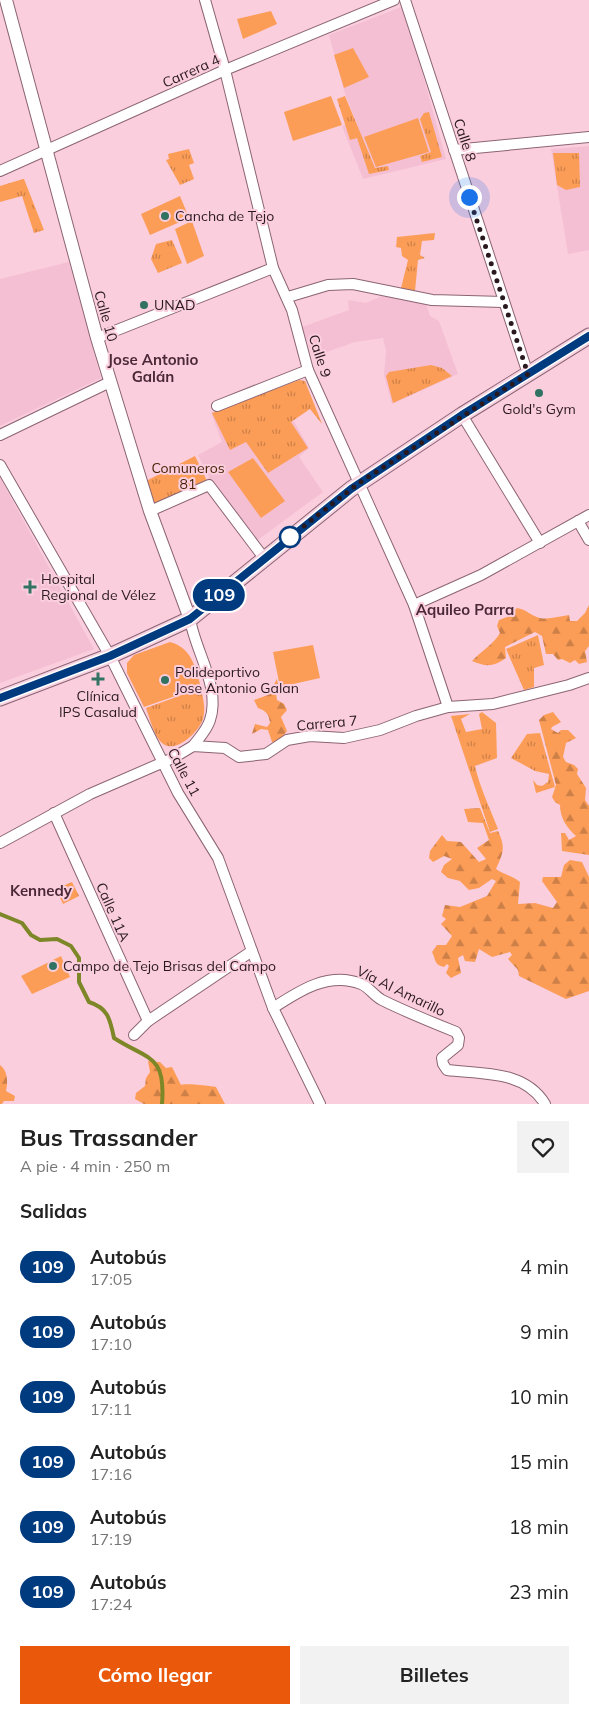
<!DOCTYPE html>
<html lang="es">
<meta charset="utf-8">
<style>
body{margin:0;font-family:Mulish,sans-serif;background:#f2f2f2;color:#222;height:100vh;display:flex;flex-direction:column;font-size:19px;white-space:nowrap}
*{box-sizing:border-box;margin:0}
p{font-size:16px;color:#767676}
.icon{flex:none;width:28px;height:28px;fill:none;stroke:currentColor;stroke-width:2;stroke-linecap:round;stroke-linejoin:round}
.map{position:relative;height:1104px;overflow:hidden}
.details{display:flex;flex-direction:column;background:#fff;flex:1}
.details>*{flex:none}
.badge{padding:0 10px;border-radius:16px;font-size:18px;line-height:32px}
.you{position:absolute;width:25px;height:25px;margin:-12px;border:4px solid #fff;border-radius:50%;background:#1a73e8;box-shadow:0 0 0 8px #1a73e833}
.map>.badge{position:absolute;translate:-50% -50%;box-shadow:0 0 0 2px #fff}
h2{padding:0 20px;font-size:19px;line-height:45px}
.round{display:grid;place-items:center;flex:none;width:52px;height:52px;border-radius:0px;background:#f2f2f2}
.summary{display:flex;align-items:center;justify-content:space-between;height:85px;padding:0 20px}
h1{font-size:24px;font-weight:700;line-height:38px}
.primary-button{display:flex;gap:10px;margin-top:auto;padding:10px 20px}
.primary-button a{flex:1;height:58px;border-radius:0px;background:#ea580c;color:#fff;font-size:20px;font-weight:700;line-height:58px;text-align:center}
.primary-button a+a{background:#f2f2f2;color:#222}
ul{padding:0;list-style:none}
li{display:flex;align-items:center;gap:15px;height:65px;padding:0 20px}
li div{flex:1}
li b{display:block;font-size:19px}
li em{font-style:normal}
li .badge{min-width:55px;font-weight:700;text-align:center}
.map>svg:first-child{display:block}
</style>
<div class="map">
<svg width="589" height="1104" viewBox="0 0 589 1104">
<defs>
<pattern id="grass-tufts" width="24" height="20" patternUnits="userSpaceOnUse" patternTransform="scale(1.25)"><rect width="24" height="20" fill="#fc9d57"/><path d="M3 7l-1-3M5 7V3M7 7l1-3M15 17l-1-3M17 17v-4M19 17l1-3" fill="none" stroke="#cc7f47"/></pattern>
<pattern id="forest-firs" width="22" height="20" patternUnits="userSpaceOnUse" patternTransform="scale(1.25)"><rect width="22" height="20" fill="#fc9d57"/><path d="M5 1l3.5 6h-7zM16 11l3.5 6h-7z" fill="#cc7f47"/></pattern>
</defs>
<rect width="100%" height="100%" fill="#fbcede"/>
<g fill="#f4bfd2">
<polygon points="404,6 446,159 363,179 342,126 356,121 345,94 329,35"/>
<polygon points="589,146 589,250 568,254 551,149"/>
<polygon points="69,262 101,378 0,426 0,279"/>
<polygon points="382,296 426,304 430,316 439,321 458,374 392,404 384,375 386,351 383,338 355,342 313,357 302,327 349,310 348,300 366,303"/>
<polygon points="275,388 309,448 299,457 323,492 255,542 213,485 198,455 222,442 211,413"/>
<polygon points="0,478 94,649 0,683"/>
</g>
<g fill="url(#grass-tufts)">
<polygon points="345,96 375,168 388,166 389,170 369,174 357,138 350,140 337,99"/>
<polygon points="429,112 442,157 422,162 420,156 431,152 420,119 424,113"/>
<polygon points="189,149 194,163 189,165 194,179 180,185 166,160 169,159 168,154"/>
<polygon points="553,153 579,153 580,187 566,190 557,185"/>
<polygon points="23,179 24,179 44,230 34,233 22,196 0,202 0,186"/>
<polygon points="435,233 434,240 422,241 420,255 425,258 418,260 415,291 401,288 408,260 402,256 401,248 396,247 397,237"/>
<polygon points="172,240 182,263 158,273 151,259 156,244"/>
<polygon points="431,365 442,368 452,376 393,403 386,376 389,372"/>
<polygon points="299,380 305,381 322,424 310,409 291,422 308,448 268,473 246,442 230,450 212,413"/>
<polygon points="195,456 208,483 155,507 146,481"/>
<polygon points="538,635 544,665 534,668 534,687 524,690 506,649"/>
<path d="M201,688c2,11 5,20 2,31 -4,13 -28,36 -41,24 -8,-7 -12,-24 -16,-35z"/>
<path d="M482,712l14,11 1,35 -22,8c5,22 15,42 23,63l-8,3 -39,-116 19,-2 -9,5 5,13 16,-3 -3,-15z"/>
<polygon points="540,733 555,787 536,793 533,780 537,785 542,786 548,782 549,774 535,771 511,758 527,734"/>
<polygon points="72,882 79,896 63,904 56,889"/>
</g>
<g fill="url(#forest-firs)">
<path d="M589,605v41l-4,5 2,11 -8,2 -4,-4 -5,3 -8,-4 -4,1 -5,-6h-7l-4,-18 -7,-4 -30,15 1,11c-13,9 -20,9 -34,3 9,-10 21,-16 28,-28l-3,-7 2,-6 8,-3 10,-9c9,1 14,8 23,10 9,2 20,-2 29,-3l1,6h7l8,-8z"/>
<path d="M277,679l2,11 -3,3 1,7 7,4 3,6 -6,7 6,14 -9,11h-6l-4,-12 -7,-1 -9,5 3,-10 12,3 3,-4c-1,-9 -4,-12 -12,-15l-4,-8 14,-5z"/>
<path d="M553,712l8,10 -9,5 -1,2 7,4 3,-3h7l8,8 -10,5 -3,14 3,5 8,3 4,4 -1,5 9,14 -1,12 4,6v49l-27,-4 -1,-18h4l4,7 7,-4c-9,-8 -16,-18 -16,-31l-5,-3 -3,-5 4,-12 -17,-65 5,-5z"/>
<path d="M480,808l10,25 8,-2c8,17 5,22 -2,38 8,6 16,6 24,13l-2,22 17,-1 18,5 4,-6 -15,-21 1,-4h18l3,-12 6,-5 12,2 7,15v114l-23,8 -47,-23 -1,-6 -10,-11 4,-4 -2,-3 -18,5 -13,-8 -4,13 -10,-1 -2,-6 -5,3 3,15 -10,5 -5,-5 3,-7 -2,-2 -3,3c-10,-2 -8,-7 -12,-15l5,-7h9l6,-9 -11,-12 5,-5 -4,-3 3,-11 15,2 27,-11 9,-15 -4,-2 -13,9 -10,2 -9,-9 -12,-3 -7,-6 3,-7 8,-6 -8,-3 -11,6 -4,-4 1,-7 12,-16 5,6 14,1 18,20 7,-3 -9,-11 12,-8 -6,-17 -15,-1 -4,-13z"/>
<path d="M148,1061l12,1 6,6 6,-1 9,18c5,-2 29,1 35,2l9,17h-81l-9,-5 1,-6 9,-7 1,-8 4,-6z"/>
<path d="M0,1065c8,6 8,17 6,26l9,5 -1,5h-10l-2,3h-2z"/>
</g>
<g fill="#fc9d57">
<polygon points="271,11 277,24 243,39 237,19"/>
<polygon points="353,48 369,77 344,88 334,55"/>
<polygon points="331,96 342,125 293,141 284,112"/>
<polygon points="418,118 429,152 376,167 364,137"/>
<polygon points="180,196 189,218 150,235 141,214"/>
<polygon points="192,221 204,256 187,264 175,229"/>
<polygon points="253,458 285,501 261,518 228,472"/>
<path d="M170,642c22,6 25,25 31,45l-57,20 -17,-34v-10l7,-8z"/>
<polygon points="313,645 320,678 280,687 273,652"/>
<polygon points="61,956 70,977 32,994 21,976"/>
</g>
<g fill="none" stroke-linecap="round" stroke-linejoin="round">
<path stroke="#7d8727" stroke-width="4" d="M0,914l22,9 9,12 9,5 17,-1 14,7 8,12v24l10,20c19,6 21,17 25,36 34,22 52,16 48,66"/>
<defs>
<g id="minor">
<polyline points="205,0 225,70 273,268 292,310 308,370 414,605 448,707"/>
<polyline points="405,0 528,374"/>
<polyline points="454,150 589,137"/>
<polyline points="0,171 225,70 394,0"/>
<polyline points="288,297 328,285 353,284 432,300 503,302"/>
<polyline points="97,338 273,268"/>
<polyline points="217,406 308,370"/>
<polyline points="462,415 540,543"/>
<polyline points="0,435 110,382"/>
<polyline points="0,465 110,656 178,793 218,858 273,1008 320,1104"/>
<polyline points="150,511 209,485 264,558"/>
<polyline points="578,521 589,540"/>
<polyline points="414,605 481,575 589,515"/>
<path d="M190,619c5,32 31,68 20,101 -3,10 -11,18 -17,26"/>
<polyline points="54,813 148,1021"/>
<polyline points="0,843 90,794 173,758 193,746 225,748 239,757 266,754 287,740 310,736 344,738 380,730 416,716 448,707 493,704 569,685 589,678"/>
<path d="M273,1008c26,-17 56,-37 88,-24 8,3 13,12 21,16 24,12 49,22 74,32l3,6 -1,7 -16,13 1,6 4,6c34,4 78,0 98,34"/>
<polyline points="134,1035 148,1021 252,951"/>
</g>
<polyline id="tertiary" points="6,0 97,338 150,511 190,619"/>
<polyline id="secondary" points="0,698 110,656 190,619 351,489 462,415 589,336"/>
</defs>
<use href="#minor" stroke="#8b6473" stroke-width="12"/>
<use href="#tertiary" stroke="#8b6473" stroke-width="14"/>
<use href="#secondary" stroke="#8b6473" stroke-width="17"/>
<use href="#minor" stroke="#fff" stroke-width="10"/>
<use href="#tertiary" stroke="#fff" stroke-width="12"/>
<use href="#secondary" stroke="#f7d3e2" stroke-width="15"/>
</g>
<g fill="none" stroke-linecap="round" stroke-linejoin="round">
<defs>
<polyline id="line" points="0,698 110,656 190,619 351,489 462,415 589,336"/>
</defs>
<use href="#line" stroke="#fff" stroke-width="11"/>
<use href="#line" stroke="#003b80" stroke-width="8"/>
<polyline stroke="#29191f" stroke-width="5" stroke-dasharray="0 9" points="290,537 359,483 528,374 469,197"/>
</g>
<g fill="#317263" stroke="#fbcede" stroke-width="2">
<circle cx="165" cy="216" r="5"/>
<circle cx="144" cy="305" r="5"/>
<circle cx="539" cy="393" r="5"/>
<path d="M27.5 579.5h5v5h5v5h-5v5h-5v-5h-5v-5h5z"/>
<path d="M95.5 671.5h5v5h5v5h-5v5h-5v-5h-5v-5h5z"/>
<circle cx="165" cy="680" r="5"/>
<circle cx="53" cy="966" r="5"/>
</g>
<circle fill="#fff" stroke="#003b80" stroke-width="2.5" cx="290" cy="537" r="10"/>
<g text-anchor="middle" stroke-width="4" stroke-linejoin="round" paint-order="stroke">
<g font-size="14" fill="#29191f" stroke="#fbcede">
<text transform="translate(191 71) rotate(-24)" y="5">Carrera 4</text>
<text transform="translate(465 140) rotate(72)" y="5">Calle 8</text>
<text transform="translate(106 316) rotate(74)" y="5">Calle 10</text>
<text transform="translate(320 356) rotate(72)" y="5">Calle 9</text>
<text transform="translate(327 723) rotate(-5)" y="5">Carrera 7</text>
<text transform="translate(184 772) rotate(62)" y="5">Calle 11</text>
<text transform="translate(113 912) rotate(66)" y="5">Calle 11A</text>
<text transform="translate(401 991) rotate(26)" y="5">Vía Al Amarillo</text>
</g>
<g font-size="14" fill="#29191f" stroke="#fbcede" text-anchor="start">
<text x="175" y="221">Cancha de Tejo</text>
<text x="154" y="310">UNAD</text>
<text x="539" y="414" text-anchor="middle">Gold's Gym</text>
<text x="41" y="584">Hospital<tspan x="41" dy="16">Regional de Vélez</tspan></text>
<text x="175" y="677">Polideportivo<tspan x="175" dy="16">Jose Antonio Galan</tspan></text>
<text x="98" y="701" text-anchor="middle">Clínica<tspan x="98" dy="16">IPS Casalud</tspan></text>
<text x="63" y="971">Campo de Tejo Brisas del Campo</text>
</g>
<g font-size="14" fill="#441e00" stroke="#fbcede">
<text x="188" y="473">Comuneros<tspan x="188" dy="16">81</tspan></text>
</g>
<g font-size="15" font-weight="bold" fill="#4a2836" stroke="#fbcede">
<text x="153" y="365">Jose Antonio<tspan x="153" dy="17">Galán</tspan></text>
<text x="465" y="615">Aquileo Parra</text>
<text x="41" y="896">Kennedy</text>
</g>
</g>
</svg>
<div class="you" style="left:469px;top:197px"></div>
<b class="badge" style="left:219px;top:595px;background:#003b80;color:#fff">109</b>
</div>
<section class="details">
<div class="summary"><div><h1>Bus Trassander</h1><p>A pie · 4 min · 250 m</p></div><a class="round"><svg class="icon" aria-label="heart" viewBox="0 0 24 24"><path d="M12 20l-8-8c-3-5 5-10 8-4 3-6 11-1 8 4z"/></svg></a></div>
<h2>Salidas</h2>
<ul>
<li><span class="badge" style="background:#003b80;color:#fff">109</span><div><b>Autobús</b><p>17:05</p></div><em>4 min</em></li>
<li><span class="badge" style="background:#003b80;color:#fff">109</span><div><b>Autobús</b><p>17:10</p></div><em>9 min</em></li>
<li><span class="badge" style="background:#003b80;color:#fff">109</span><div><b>Autobús</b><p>17:11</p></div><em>10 min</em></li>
<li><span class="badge" style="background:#003b80;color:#fff">109</span><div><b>Autobús</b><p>17:16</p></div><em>15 min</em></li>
<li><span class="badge" style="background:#003b80;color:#fff">109</span><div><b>Autobús</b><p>17:19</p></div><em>18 min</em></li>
<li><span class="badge" style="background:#003b80;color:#fff">109</span><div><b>Autobús</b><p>17:24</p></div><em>23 min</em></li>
</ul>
<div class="primary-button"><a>Cómo llegar</a><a>Billetes</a></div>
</section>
